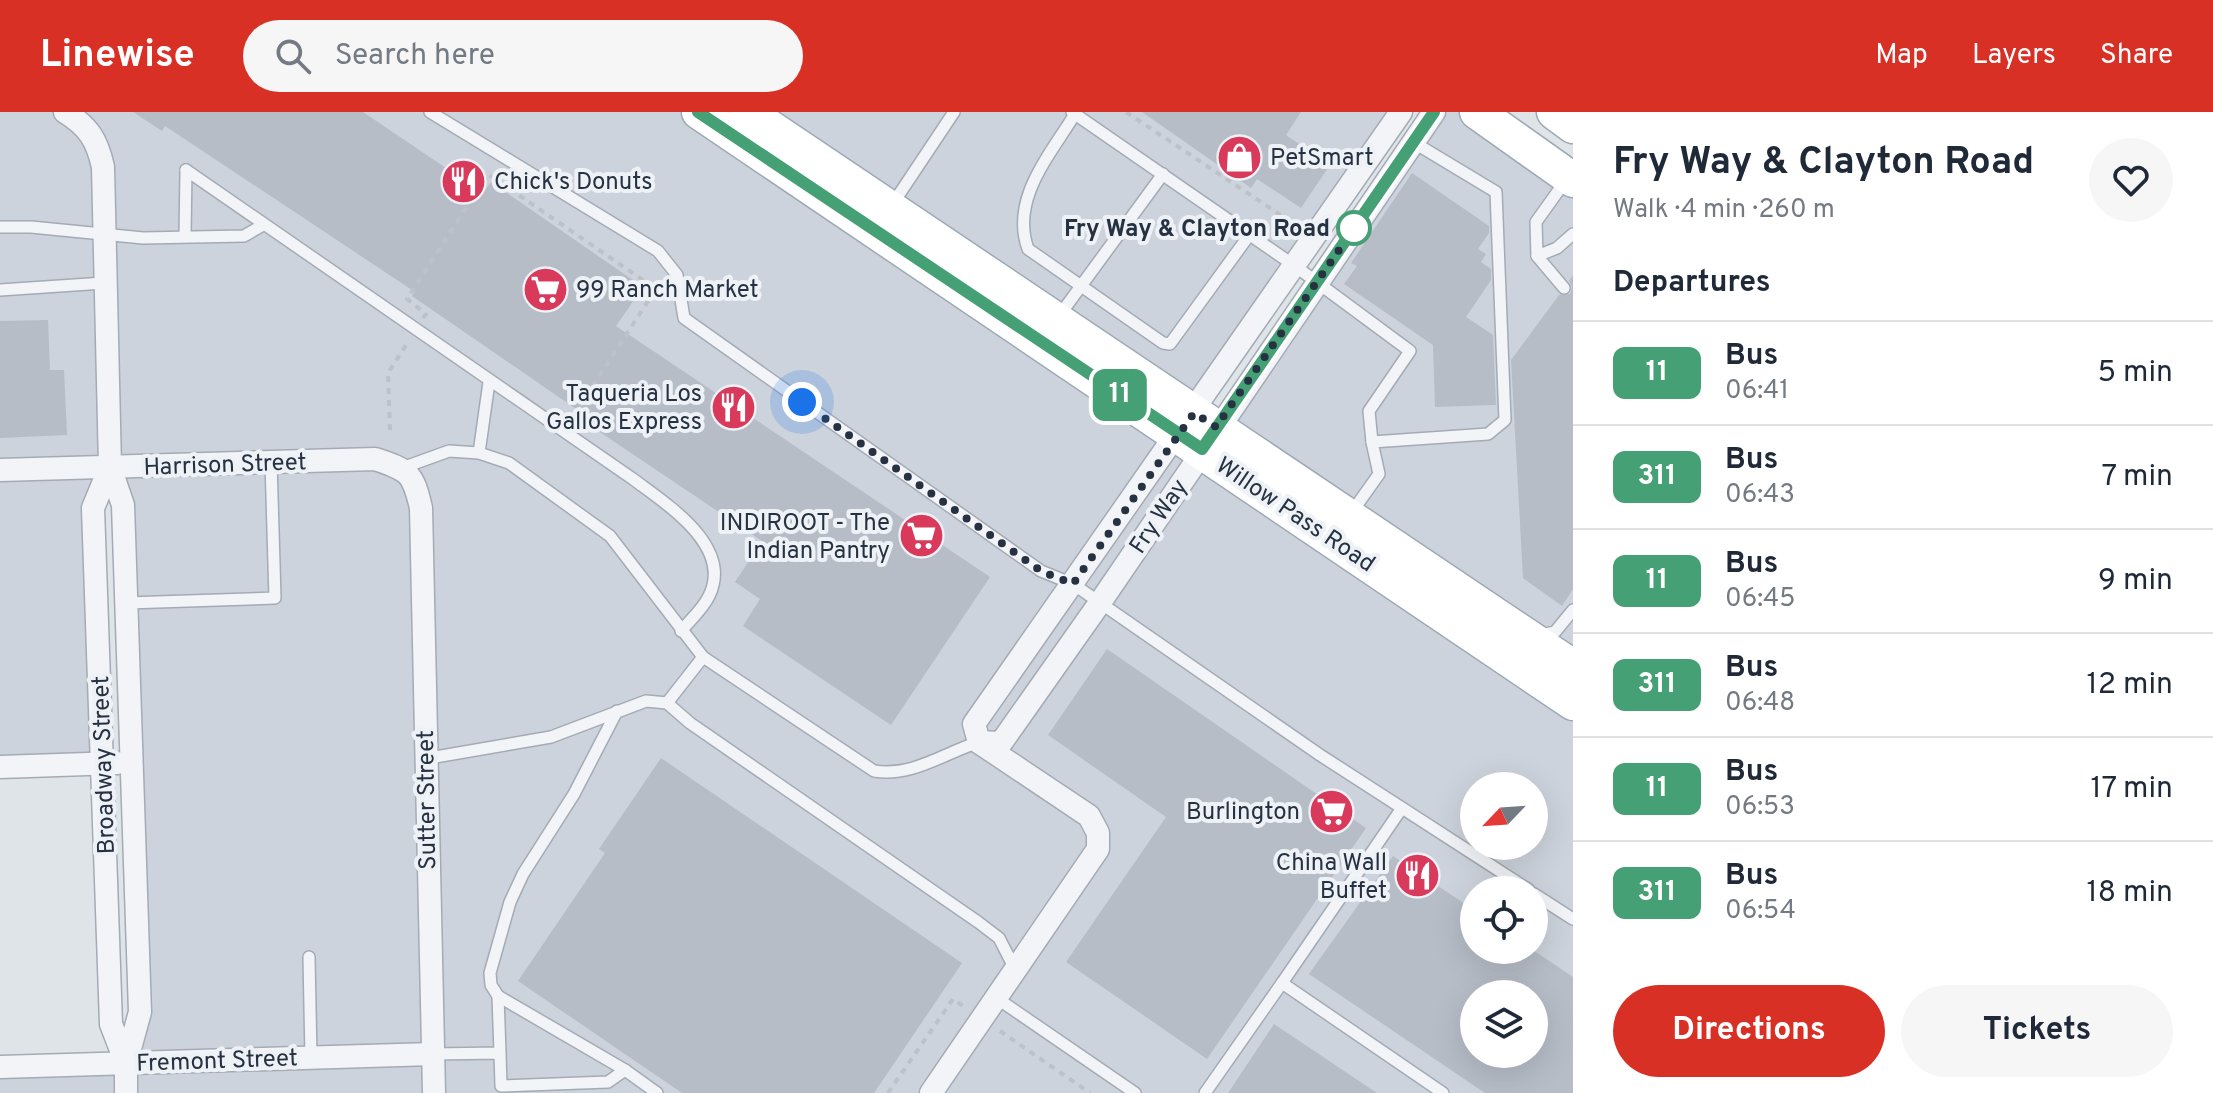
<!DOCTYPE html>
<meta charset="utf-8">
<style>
body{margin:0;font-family:Overpass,sans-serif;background:#f6f6f7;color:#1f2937;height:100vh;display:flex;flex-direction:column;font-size:30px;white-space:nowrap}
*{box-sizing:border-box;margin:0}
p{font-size:26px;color:#747a83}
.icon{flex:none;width:44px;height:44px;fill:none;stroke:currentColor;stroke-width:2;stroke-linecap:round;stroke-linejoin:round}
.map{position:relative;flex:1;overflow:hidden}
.sheet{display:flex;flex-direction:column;background:#fff;width:640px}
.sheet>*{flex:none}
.badge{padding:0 16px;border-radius:12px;font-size:28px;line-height:52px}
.needle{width:52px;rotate:245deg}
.buttons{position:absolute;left:1460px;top:660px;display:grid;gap:16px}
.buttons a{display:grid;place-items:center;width:88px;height:88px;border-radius:50%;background:#fff;box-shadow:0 8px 32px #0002;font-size:40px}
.you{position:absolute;width:40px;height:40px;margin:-20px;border:6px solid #fff;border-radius:50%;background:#1a73e8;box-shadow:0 0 0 12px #1a73e833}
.map>.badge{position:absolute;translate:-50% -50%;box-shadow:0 0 0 4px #fff}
h2{padding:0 40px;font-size:30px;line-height:72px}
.round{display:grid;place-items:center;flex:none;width:84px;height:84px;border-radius:42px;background:#f6f6f7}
.headline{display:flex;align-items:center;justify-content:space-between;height:136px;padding:0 40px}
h1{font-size:38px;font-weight:700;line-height:60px}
.button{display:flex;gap:16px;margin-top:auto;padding:16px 40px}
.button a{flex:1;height:92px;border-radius:48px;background:#d93025;color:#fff;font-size:32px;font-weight:700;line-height:92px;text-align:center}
.button a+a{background:#f6f6f7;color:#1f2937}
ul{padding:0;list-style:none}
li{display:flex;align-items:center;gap:24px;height:104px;padding:0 40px;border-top:2px solid #e0e1e3}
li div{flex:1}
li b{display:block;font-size:30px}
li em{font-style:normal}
li .badge{min-width:88px;font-weight:700;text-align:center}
header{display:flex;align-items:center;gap:48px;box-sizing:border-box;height:112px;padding:0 40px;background:#d93025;color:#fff}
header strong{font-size:38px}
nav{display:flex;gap:44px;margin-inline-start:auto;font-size:28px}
.search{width:560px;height:72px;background:#f6f6f7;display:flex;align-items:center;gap:20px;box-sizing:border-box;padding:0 28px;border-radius:44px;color:#747a83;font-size:30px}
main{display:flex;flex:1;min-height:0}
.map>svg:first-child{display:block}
</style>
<header>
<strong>Linewise</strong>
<div class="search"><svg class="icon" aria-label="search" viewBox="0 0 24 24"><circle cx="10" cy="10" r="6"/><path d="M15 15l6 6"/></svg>Search here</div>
<nav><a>Map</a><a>Layers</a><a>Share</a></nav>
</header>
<main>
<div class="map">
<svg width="1573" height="981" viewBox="0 0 1573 981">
<rect width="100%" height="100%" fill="#dfe4e9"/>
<g fill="#cdd3dc" fill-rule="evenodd">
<path d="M0,0h706l867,591v390h-1573v-26l126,-4 14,-51 -29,-543 -18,40 11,254 -104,4zM1474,674h60v60h-60zM1474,778h60v60h-60zM1474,882h60v60h-60z"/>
<polygon points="747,0 1401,0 1194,301"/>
<polygon points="1434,0 1477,0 1573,68 1573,555 1216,315"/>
</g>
<g fill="#b6bdc7" fill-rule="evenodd">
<polygon points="133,0 363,0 483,81 491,70 643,175 616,214 990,465 891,613 743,514 760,487 735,470 762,429 579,306 582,301 412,184 415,180 165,14 162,19"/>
<polygon points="1142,0 1301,0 1286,23 1330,53 1301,96 1257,67 1251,76"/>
<polygon points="1412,61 1489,114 1489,121 1478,137 1486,142 1481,150 1491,157 1491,168 1466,205 1493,223 1496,293 1435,295 1433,233 1344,172 1357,154 1351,151"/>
<polygon points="1573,163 1573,477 1562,494 1523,466 1511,248 1559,183 1570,182 1572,175 1569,169"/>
<polygon points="48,208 50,258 64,258 67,323 0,326 0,209"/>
<polygon points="1107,537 1366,716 1207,947 1066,850 1166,705 1048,623"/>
<polygon points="661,646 962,851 874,981 682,981 518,869 605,741 599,737"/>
<path d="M1393,744l81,54v40h59l40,27v116h-88l-176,-119zM1474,882h60v60h-60z"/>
<polygon points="1274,912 1377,981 1228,981"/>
</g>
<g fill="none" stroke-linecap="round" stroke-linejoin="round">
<defs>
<g id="service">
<polyline points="430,0 658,139 677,163 684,206 1041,459 1073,472 1320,643 1529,778"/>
<polyline points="1072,0 1295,154 1410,239 1369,299 1372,330"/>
<path d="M1075,2c-25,41 -65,85 -47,135l135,94 7,1 80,-110"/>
<path d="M186,58l447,309c33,25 101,67 76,117 -6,13 -19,24 -28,35"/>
<polyline points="1566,68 1536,110 1537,144 1557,136 1573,122"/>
<polyline points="892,93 954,0"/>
<polyline points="0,115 31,115 143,126 244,124 263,113"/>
<polyline points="185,123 186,58"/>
<polyline points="1537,144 1564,176"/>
<polyline points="0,178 104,171"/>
<polyline points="1059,204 1163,62"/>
<polyline points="479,341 489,270"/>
<path d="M402,356l47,-17 30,2 30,10 101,73 93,121 171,114c39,6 70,-18 105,-29"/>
<polyline points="1352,400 1379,362 1372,330 1488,322 1505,308 1496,80 1413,30"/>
<polyline points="127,491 275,486 271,350"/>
<polyline points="1540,523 1555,520 1573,498"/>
<polyline points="667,591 690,611 978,810 999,826 1015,857"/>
<polyline points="424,647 551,625 646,589 667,591 703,545"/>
<polyline points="1534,782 1573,807"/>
<polyline points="309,845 311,946"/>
<polyline points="1282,871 1402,696"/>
<polyline points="498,884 491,873 490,861 510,790 523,762 574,682 617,599"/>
<polyline points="995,885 1135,981"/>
<polyline points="433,942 500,941 501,974 608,970 625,958 498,884 500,941"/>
<polyline points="625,958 657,981"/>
<polyline points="1205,981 1282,871 1443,981"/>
</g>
<g id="minor">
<path d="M65,0c24,15 32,28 38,55l7,300 13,38 17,507 -14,51 -15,-39 -18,-516 17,-41"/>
<polyline points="1401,0 974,612 979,630 1001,631 1099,492 1434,0"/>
<path d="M0,358l375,-11c34,11 38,14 46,49l13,585"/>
<polyline points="0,655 117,651"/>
<polyline points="126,951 126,981"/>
<polyline points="0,955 433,942"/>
<polyline points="931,981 1098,737 1098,721 1089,704 980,631"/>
</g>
<g id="primary">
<polyline points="699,0 1573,591"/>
<polyline points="747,0 1573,555"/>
<polyline points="1477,0 1573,68"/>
<polyline points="1554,0 1573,14"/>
</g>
</defs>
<use href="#service" stroke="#a4abb4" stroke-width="14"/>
<use href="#minor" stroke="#a4abb4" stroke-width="25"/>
<use href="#primary" stroke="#9da9b6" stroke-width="37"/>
<g stroke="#bdc2c8" stroke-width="4" stroke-dasharray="6 6" stroke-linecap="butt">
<polyline points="1126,0 1297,114"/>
<polyline points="423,206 426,202 407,187 488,62 656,177 573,304"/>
<polyline points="390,318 388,261 408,230"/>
<polyline points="1000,919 1090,981"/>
<polyline points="888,981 953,887 966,896"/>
</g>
<use href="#service" stroke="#f2f4f7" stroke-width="11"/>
<use href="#minor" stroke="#f2f4f7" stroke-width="22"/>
<use href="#primary" stroke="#fff" stroke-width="34"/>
</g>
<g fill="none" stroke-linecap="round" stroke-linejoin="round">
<defs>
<polyline id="line" points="698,0 1202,337 1434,0"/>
</defs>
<use href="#line" stroke="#fff" stroke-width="18"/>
<use href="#line" stroke="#46a076" stroke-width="12"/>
<polyline stroke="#263242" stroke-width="8" stroke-dasharray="0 14.4" points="802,290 1041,459 1073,472 1194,301 1216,315 1362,105 1354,116"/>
</g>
<defs>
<symbol id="shop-disc" viewBox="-11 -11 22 22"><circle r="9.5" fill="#d93a5c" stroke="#eef2f7"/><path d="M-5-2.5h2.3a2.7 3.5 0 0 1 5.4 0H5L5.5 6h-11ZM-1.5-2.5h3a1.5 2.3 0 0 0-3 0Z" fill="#fff"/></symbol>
<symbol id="restaurant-disc" viewBox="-11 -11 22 22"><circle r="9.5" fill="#d93a5c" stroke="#eef2f7"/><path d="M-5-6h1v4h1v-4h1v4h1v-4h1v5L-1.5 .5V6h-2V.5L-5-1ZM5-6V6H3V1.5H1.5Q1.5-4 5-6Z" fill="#fff"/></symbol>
<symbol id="supermarket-disc" viewBox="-11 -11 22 22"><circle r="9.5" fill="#d93a5c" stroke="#eef2f7"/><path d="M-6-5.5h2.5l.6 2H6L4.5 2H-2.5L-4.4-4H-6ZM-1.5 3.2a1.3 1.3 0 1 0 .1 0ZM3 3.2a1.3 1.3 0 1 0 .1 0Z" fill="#fff"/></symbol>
</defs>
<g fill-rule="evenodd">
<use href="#shop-disc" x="1214" y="20" width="51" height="51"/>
<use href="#restaurant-disc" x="438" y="44" width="51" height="51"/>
<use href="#supermarket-disc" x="520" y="152" width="51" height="51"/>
<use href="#restaurant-disc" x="708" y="270" width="51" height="51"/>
<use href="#supermarket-disc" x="896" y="398" width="51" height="51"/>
<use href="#supermarket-disc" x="1306" y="674" width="51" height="51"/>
<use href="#restaurant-disc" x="1392" y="738" width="51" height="51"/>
</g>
<circle fill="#fff" stroke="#46a076" stroke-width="4" cx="1354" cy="116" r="16"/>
<g text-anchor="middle" stroke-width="8" stroke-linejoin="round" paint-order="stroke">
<g font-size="24" fill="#263242" stroke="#eef2f7" text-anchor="end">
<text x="1270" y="53" text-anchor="start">PetSmart</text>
<text x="494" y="77" text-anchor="start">Chick's Donuts</text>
<text x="576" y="185" text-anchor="start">99 Ranch Market</text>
<text x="702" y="289">Taqueria Los<tspan x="702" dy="28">Gallos Express</tspan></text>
<text x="890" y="418">INDIROOT - The<tspan x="890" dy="28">Indian Pantry</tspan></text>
<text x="1300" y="707">Burlington</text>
<text x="1387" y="758">China Wall<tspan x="1387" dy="28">Buffet</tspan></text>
</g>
<g font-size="24" font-weight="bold" fill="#263242" stroke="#eef2f7" text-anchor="end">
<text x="1330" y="124">Fry Way &amp; Clayton Road</text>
</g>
<g font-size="24" fill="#263242" stroke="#eef2f7">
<text transform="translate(225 352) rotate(-2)" y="8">Harrison Street</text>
<text transform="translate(1296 402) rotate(34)" y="8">Willow Pass Road</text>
<text transform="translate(1158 404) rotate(-56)" y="8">Fry Way</text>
<text transform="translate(103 653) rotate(-92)" y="8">Broadway Street</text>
<text transform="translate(426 688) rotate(-91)" y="8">Sutter Street</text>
<text transform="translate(217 948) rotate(-2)" y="8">Fremont Street</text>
</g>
</g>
</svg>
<div class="buttons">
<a><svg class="needle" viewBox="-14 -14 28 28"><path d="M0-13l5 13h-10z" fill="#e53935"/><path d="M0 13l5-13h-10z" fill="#747a83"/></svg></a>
<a><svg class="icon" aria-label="locate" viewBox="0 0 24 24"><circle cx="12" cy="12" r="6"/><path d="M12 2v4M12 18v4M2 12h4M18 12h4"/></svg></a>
<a><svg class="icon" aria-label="layers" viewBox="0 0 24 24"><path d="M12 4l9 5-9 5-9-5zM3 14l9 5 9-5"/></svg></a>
</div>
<div class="you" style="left:802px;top:290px"></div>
<b class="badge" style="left:1120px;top:283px;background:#46a076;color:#fff">11</b>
</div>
<section class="sheet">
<div class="headline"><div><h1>Fry Way &amp; Clayton Road</h1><p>Walk · 4 min · 260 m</p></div><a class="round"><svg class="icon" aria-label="heart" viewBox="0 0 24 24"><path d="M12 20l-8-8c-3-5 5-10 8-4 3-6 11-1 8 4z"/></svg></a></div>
<h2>Departures</h2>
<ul>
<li><span class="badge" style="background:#46a076;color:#fff">11</span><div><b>Bus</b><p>06:41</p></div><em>5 min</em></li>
<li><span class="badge" style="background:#46a076;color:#fff">311</span><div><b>Bus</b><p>06:43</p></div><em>7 min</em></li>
<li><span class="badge" style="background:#46a076;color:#fff">11</span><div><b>Bus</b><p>06:45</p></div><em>9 min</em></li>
<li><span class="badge" style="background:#46a076;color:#fff">311</span><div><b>Bus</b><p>06:48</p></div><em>12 min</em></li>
<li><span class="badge" style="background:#46a076;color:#fff">11</span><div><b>Bus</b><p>06:53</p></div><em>17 min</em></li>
<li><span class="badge" style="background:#46a076;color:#fff">311</span><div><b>Bus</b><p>06:54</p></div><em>18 min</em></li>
</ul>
<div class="button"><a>Directions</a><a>Tickets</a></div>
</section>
</main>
